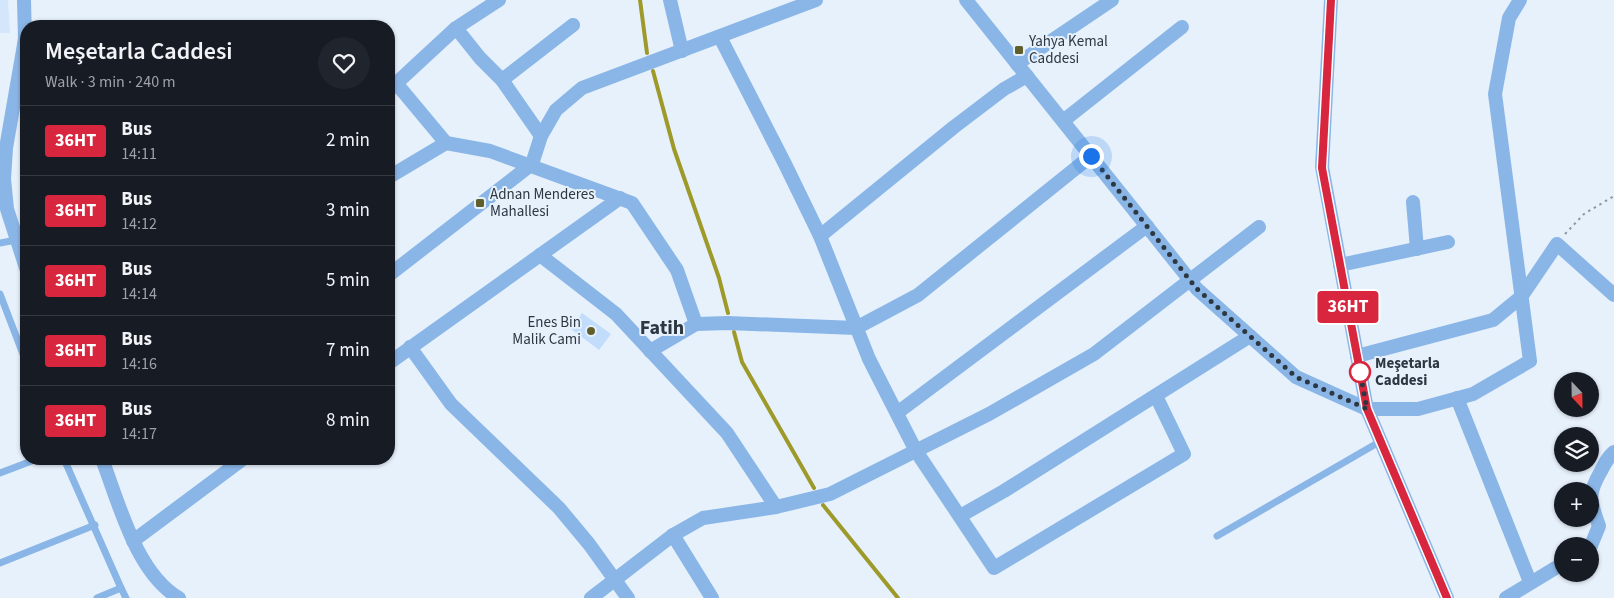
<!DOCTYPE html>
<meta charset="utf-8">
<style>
body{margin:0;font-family:"Source Sans 3",sans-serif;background:#20242c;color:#f1f3f6;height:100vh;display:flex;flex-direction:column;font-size:19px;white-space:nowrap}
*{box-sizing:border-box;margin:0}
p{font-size:16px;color:#9ea1a6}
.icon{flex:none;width:28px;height:28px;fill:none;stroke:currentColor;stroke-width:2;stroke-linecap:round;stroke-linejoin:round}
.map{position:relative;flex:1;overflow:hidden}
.drawer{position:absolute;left:20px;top:20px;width:375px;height:445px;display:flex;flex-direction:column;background:#171b24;border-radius:20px;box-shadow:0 1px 4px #0004}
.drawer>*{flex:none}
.badge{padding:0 10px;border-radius:4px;font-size:18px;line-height:32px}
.needle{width:32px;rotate:158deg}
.controls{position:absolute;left:1554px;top:372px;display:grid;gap:10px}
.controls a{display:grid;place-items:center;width:45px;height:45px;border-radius:50%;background:#171b24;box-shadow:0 1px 4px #0004;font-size:25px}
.you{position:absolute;width:25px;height:25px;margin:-12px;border:4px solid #fff;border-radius:50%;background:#1a73e8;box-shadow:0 0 0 8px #1a73e833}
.map>.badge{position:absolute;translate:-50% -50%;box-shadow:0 0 0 2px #fff}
.round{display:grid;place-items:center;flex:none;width:52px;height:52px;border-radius:26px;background:#20242c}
.summary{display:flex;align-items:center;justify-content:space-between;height:85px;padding:0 25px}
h1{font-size:24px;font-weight:600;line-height:38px}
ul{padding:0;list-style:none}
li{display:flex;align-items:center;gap:15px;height:70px;padding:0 25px;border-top:1px solid #363941}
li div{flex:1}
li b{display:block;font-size:19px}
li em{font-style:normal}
li .badge{min-width:55px;font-weight:700;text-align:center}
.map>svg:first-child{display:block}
</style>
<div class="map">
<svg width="1614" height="598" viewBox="0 0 1614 598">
<rect width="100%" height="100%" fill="#e7f1fc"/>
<polygon fill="#d4e6fb" points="0,0 8,0 10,33 0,33"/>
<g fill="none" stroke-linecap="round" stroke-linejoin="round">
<g stroke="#9e9a2a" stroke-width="4">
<polyline points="640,0 647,53"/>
<polyline points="653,71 674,149 719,278 728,313"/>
<polyline points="734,332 742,362 814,488"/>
<polyline points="823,505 898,598"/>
</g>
</g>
<polygon fill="#c2ddfc" points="582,313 611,334 599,350 571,329"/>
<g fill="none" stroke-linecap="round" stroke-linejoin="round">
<polyline stroke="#8d97a2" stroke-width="2" stroke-dasharray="2.5 4" stroke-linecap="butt" points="1565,234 1584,214 1614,196"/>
<g stroke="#8ab6e7" stroke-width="7">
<polyline points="0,243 16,240"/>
<polyline points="0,294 26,362"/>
<polyline points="64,459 121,588 97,598"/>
<polyline points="0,473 37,459"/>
<polyline points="1217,536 1381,441"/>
<polyline points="0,563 95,525"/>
<polyline points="121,588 126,598"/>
</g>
<g stroke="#8ab6e7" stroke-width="14">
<polyline points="24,0 25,39 6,148 4,179 7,209 26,268"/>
<polyline points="670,0 682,51"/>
<polyline points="966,0 1197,289 1296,377 1367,409 1418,409 1473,394 1530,361 1495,94 1509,18 1520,0"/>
<polyline points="1331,0 1322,167 1367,409 1447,598"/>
<polyline points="456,28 480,58 502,80 541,136"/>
<polyline points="720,37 785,164 820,236 869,359 916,451 994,568 1184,454 1156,396"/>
<polyline points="1017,64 1112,0"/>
<polyline points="502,80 573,25"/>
<polyline points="396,83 446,143 490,151 632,203 677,270 696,324"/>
<polyline points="389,90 456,28 499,0"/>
<polyline points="1063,121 1182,27"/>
<polyline points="389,177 446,143"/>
<polyline points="1413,202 1417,249"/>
<polyline points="820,236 954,127 1004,89 1027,76"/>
<polyline points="540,255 616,314 727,433 776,507"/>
<polyline points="1340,265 1448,242"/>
<polyline points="389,275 532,164 541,136 556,110 582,88 816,0"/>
<polyline points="410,347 451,404 559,508 589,544 628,598"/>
<polyline points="650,351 696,324 728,323 856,328 918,295 1091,156"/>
<polyline points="1357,356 1493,320 1521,297 1557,244 1614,295"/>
<polyline points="389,363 620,198"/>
<polyline points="1457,398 1530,582"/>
<polyline points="897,413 1147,226"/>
<path d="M102,459c17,44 34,114 77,139"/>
<polyline points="960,516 1004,491 1250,336"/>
<polyline points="673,535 712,598"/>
<polyline points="133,541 243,459"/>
<path d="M1590,548l9,-22c-9,-26 -12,-31 2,-55 4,-8 7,-14 13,-19"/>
<polyline points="591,598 673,535 703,518 776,507 830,494 989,414 1094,354 1259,227"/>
<polyline points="1506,598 1562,564"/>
</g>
</g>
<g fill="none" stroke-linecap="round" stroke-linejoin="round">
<defs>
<polyline id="line" points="1331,0 1322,168 1367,409 1447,598"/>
</defs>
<use href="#line" stroke="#fff" stroke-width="11"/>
<use href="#line" stroke="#d7263d" stroke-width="8"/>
<polyline stroke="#2d3742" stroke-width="5" stroke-dasharray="0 9" points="1091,156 1197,289 1296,377 1367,409 1360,372"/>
</g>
<g fill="#605f2b" stroke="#e7f1fc" stroke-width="2">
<rect x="1014" y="45" width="10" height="10" rx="2.5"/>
<rect x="475" y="198" width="10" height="10" rx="2.5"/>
<circle cx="591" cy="331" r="5"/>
</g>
<circle fill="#fff" stroke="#d7263d" stroke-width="2.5" cx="1360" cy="372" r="10"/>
<g text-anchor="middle" stroke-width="4" stroke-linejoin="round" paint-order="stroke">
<g font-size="15" fill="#2d3742" stroke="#e7f1fc" text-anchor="start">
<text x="1029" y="46">Yahya Kemal<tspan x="1029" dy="17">Caddesi</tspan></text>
<text x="490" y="199">Adnan Menderes<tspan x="490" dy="17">Mahallesi</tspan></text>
<text x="581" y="327" text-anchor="end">Enes Bin<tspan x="581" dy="17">Malik Cami</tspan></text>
</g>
<g font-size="15" font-weight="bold" fill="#2d3742" stroke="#e7f1fc" text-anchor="start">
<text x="1375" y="368">Meşetarla<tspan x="1375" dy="17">Caddesi</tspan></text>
</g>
<g font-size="20" font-weight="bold" fill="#2d3742" stroke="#e7f1fc">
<text x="662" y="334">Fatih</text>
</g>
</g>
</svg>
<div class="controls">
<a><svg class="needle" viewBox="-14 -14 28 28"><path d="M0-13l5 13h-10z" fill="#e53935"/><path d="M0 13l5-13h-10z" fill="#9ea1a6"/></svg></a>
<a><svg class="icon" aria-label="layers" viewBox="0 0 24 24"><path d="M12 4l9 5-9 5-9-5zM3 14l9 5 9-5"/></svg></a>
<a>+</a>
<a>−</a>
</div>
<div class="you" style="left:1091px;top:156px"></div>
<b class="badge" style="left:1348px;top:307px;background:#d7263d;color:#fff">36HT</b>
<section class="drawer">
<div class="summary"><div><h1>Meşetarla Caddesi</h1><p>Walk · 3 min · 240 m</p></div><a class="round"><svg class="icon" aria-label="heart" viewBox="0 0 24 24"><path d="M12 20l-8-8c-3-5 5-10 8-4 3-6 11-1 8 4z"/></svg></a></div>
<ul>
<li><span class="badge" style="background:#d7263d;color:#fff">36HT</span><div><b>Bus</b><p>14:11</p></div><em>2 min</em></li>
<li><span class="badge" style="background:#d7263d;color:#fff">36HT</span><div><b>Bus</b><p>14:12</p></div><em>3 min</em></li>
<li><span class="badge" style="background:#d7263d;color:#fff">36HT</span><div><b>Bus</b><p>14:14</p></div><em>5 min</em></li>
<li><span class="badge" style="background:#d7263d;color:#fff">36HT</span><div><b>Bus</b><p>14:16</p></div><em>7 min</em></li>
<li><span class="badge" style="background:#d7263d;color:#fff">36HT</span><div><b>Bus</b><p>14:17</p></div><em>8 min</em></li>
</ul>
</section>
</div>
